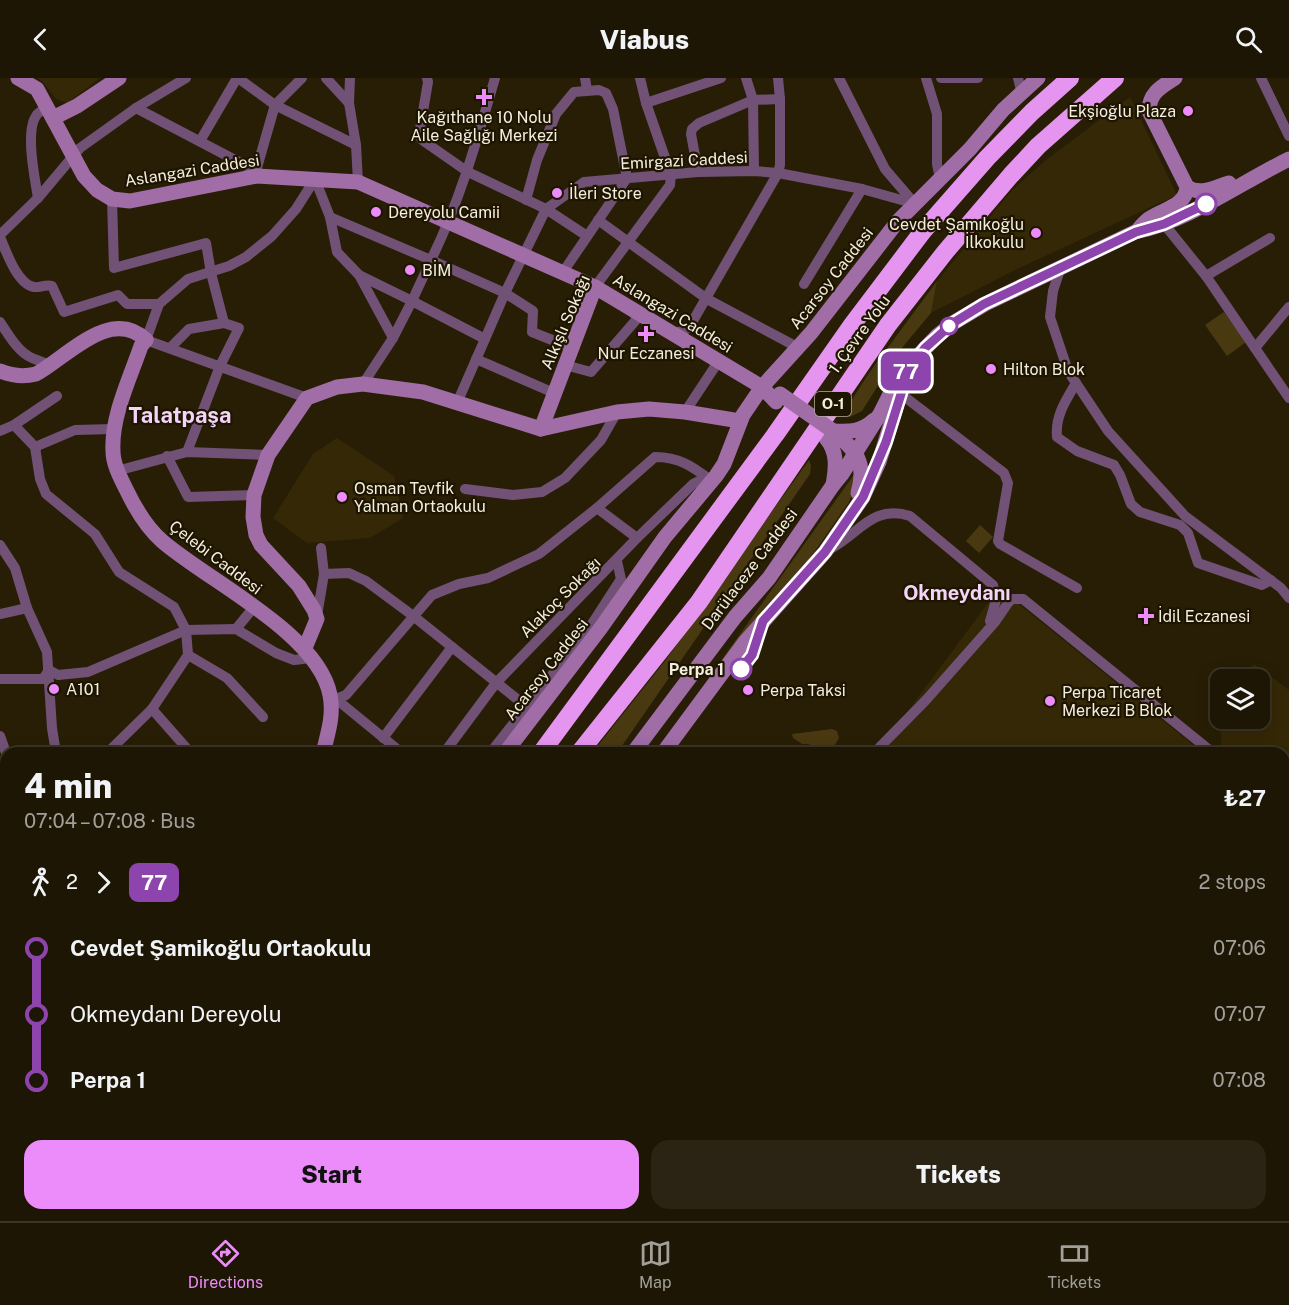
<!DOCTYPE html>
<meta charset="utf-8">
<style>
body{margin:0;font-family:"Public Sans",sans-serif;background:#2b2313;color:#f1f3f6;height:100vh;display:flex;flex-direction:column;font-size:22px;white-space:nowrap}
*{box-sizing:border-box;margin:0}
p{font-size:20px;color:#a19f9a}
.icon{flex:none;width:33px;height:33px;fill:none;stroke:currentColor;stroke-width:2;stroke-linecap:round;stroke-linejoin:round}
.map{position:relative;flex:1;overflow:hidden}
.drawer{position:absolute;left:0px;top:669px;width:1290px;height:474px;display:flex;flex-direction:column;background:#1e1604;border-radius:18px 18px 0 0;box-shadow:0 3px 15px #0003,0 0 0 2px #3c3526}
.drawer>*{flex:none}
.badge{padding:0 12px;border-radius:9px;font-size:21px;line-height:39px}
.tools{position:absolute;left:1210px;top:591px;display:grid;gap:12px}
.tools a{display:grid;place-items:center;width:60px;height:60px;border-radius:12px;background:#1e1604;box-shadow:0 3px 15px #0003,0 0 0 2px #3c3526;font-size:30px}
.map>.badge{position:absolute;translate:-50% -50%;box-shadow:0 0 0 3px #fff}
.legs{display:flex;align-items:center;gap:9px;height:66px;padding:0 24px;font-size:20px}
.legs p{margin-inline-start:auto}
.summary{display:flex;align-items:center;justify-content:space-between;height:102px;padding:0 24px}
h1{font-size:33px;font-weight:800;line-height:45px}
.cta{display:flex;gap:12px;margin-top:auto;padding:12px 24px}
.cta a{flex:1;height:69px;border-radius:18px;background:#ec8cfa;color:#111;font-size:24px;font-weight:800;line-height:69px;text-align:center}
.cta a+a{background:#2b2313;color:#f1f3f6}
ul{padding:0 24px;list-style:none}
li{display:flex;align-items:center;gap:21px;height:66px;font-size:22px}
li i{display:grid;place-items:center;width:9px;height:100%;margin:0 8px;background:currentColor}
li i::after{content:'';width:15px;height:15px;margin:-8px;border:4px solid;border-radius:50%;background:#1e1604}
li p{margin-inline-start:auto}
li:first-child i{background:linear-gradient(#0000 50%,currentColor 0)}
li:last-child i{background:linear-gradient(currentColor 50%,#0000 0)}
header{display:flex;justify-content:space-between;align-items:center;height:78px;padding:0 24px;background:#1e1604;font-size:27px;font-weight:800}
.tabs{display:flex;justify-content:space-around;align-items:center;height:84px;border-top:2px solid #3c3526;background:#1e1604;font-size:16px;color:#a19f9a}
.tabs a{display:grid;justify-items:center;gap:3px}
.tabs .current{color:#ec8cfa}
.map>svg:first-child{display:block}
</style>
<header><svg class="icon" aria-label="back" viewBox="0 0 24 24"><path d="M15 5l-7 7 7 7"/></svg>Viabus<svg class="icon" aria-label="search" viewBox="0 0 24 24"><circle cx="10" cy="10" r="6"/><path d="M15 15l6 6"/></svg></header>
<div class="map">
<svg width="1289" height="1143" viewBox="0 0 1289 1143">
<rect width="100%" height="100%" fill="#281e06"/>
<g fill="#342806">
<polygon points="37,0 100,0 67,25 56,21 43,4"/>
<polygon points="1130,19 1177,117 1013,193 931,235 937,203 1012,112 1046,82"/>
<polygon points="337,360 394,398 403,440 370,460 307,465 273,440 313,376"/>
<polygon points="999,510 1203,675 877,675"/>
<polygon points="1254,586 1289,612 1289,720 1284,716 1284,675 1224,675 1222,673 1220,646 1222,641 1260,640 1260,602 1240,601"/>
</g>
<g fill="#483911">
<polygon points="937,203 931,235 901,271 862,333 850,339 842,337 869,295"/>
<polygon points="1224,234 1246,264 1227,278 1205,247"/>
<polygon points="809,382 811,388 810,396 617,675 592,675 665,583"/>
<polygon points="858,391 855,409 849,424 820,466 803,489 765,530 713,601 710,598"/>
<polygon points="980,447 993,459 979,475 966,463"/>
<polygon points="832,651 837,653 839,660 830,675 811,675 813,668 808,666 802,666 793,660 792,656"/>
<polygon points="97,1137 90,1143 64,1143 60,1138"/>
</g>
<g fill="#614d1a">
<polygon points="1284,718 1289,722 1289,761 1284,764"/>
<polygon points="1289,892 1289,936 1284,938 1284,901"/>
</g>
<g fill="none" stroke-linecap="round" stroke-linejoin="round">
<g stroke="#715276" stroke-width="10">
<polyline points="238,0 275,27 356,67"/>
<polyline points="326,0 349,25"/>
<polyline points="350,0 349,25 356,67 358,104"/>
<polyline points="427,0 428,4 419,57 422,62 468,94 546,131 584,104 698,94 754,93 778,95 862,111 916,126"/>
<path d="M495,0c-18,62 -35,123 -64,182l74,33 28,18 -1,21 40,16"/>
<polyline points="585,0 587,12"/>
<polyline points="746,0 753,22 754,93"/>
<polyline points="839,0 885,91 915,126"/>
<polyline points="926,0 937,36 937,86 940,101"/>
<polyline points="941,0 978,0"/>
<polyline points="1018,0 1022,16"/>
<polyline points="1261,0 1289,58"/>
<polyline points="646,25 721,0"/>
<polyline points="136,30 256,93"/>
<polyline points="200,63 237,0"/>
<polyline points="256,93 275,27 302,0"/>
<polyline points="698,94 691,56 692,51 699,45 753,22 780,21"/>
<polyline points="315,101 330,139 337,174 359,197 412,223 393,260 363,306"/>
<path d="M38,120c-3,-19 -13,-66 -2,-82 3,-5 7,-6 12,-8"/>
<polyline points="112,121 114,190 206,165 211,195 224,245"/>
<polyline points="526,122 537,82 556,36 574,14 599,12 606,15 613,31 627,100 563,194"/>
<polyline points="330,139 431,182 412,223 485,261 505,215 546,131 587,158"/>
<polyline points="598,142 707,221 799,270"/>
<polyline points="1164,146 1206,198 1289,320"/>
<polyline points="0,157 38,120 80,70 136,30 186,0"/>
<path d="M0,159c6,14 17,47 34,50 6,1 11,-3 18,-1l12,26 54,-17 9,9h32"/>
<polyline points="1061,189 1053,213 1050,239 1068,293 1108,353 1185,438 1281,510 1289,520"/>
<polyline points="359,197 393,260"/>
<polyline points="1206,198 1270,160"/>
<polyline points="804,206 862,111"/>
<polyline points="595,209 670,107 671,97 646,25 640,0"/>
<path d="M0,244c8,12 18,30 32,36 6,3 12,3 17,8"/>
<polyline points="671,255 684,253 690,248 778,95 780,87 780,21 778,0"/>
<polyline points="170,270 189,251 224,245 239,250 220,288 187,374"/>
<polyline points="1255,270 1289,229"/>
<polyline points="476,281 554,315"/>
<polyline points="565,287 591,294 636,242 635,233"/>
<path d="M1076,305c-10,17 -21,33 -19,54l20,14 37,14 6,10 11,29 9,8 40,13 8,8 10,30 64,22 9,-5"/>
<polyline points="901,316 1004,395 1008,405 998,463 1000,466 1077,510"/>
<polyline points="307,320 146,262 159,226 188,201 229,188 246,179 272,158 296,131 315,101"/>
<polyline points="457,325 485,261"/>
<polyline points="685,334 718,284"/>
<polyline points="14,347 35,369 40,401 46,416 95,456 119,494 174,529 186,552 188,577 152,631 107,675"/>
<polyline points="0,353 14,347 57,318"/>
<polyline points="35,369 75,352 113,351"/>
<polyline points="167,378 188,419 254,417"/>
<polyline points="124,391 187,374 268,377"/>
<polyline points="465,411 513,417 542,414 565,400 601,362 617,334"/>
<polyline points="597,430 637,460"/>
<polyline points="0,467 15,490 27,530 47,574 52,650 56,675"/>
<path d="M828,472c31,-15 43,-46 82,-34l83,69 3,15 -6,21"/>
<polyline points="324,496 349,495 366,503 412,537 527,629"/>
<polyline points="0,536 27,530"/>
<polyline points="317,538 324,496 321,470"/>
<polyline points="236,551 254,529"/>
<polyline points="188,577 227,600 263,639"/>
<polyline points="49,592 58,597 88,594 186,552 236,551 276,575 294,582 303,581 305,570"/>
<polyline points="0,601 43,601 49,592"/>
<path d="M336,621l10,-4 86,-100 27,-11 29,-6 51,-24 58,-46 58,-51c25,0 38,10 57,24"/>
<polyline points="336,621 402,675"/>
<polyline points="152,631 189,673 196,675"/>
<polyline points="0,658 6,675"/>
<polyline points="383,660 452,569"/>
<polyline points="444,675 496,605 637,460 693,406 699,403 712,403"/>
<polyline points="490,675 590,549 621,501 617,483"/>
<polyline points="874,675 926,622 995,544 1008,525 1012,521 1023,521 1213,675"/>
<polyline points="0,847 6,861"/>
<polyline points="1284,1075 1289,1077"/>
<polyline points="0,1124 6,1134"/>
<polyline points="560,1143 565,1137"/>
<polyline points="832,1143 833,1137"/>
<polyline points="923,1143 925,1137"/>
<polyline points="1022,1143 1023,1137"/>
</g>
<g stroke="#a06da7" stroke-width="15">
<polyline points="18,0 37,11 84,98 97,112 112,121 130,123 257,98 358,104 595,209 762,309 776,324"/>
<polyline points="53,40 77,28 119,0"/>
<path d="M1187,109c14,9 28,0 42,-4"/>
<path d="M1138,152c4,-5 8,-10 14,-13 13,-8 34,-12 35,-30l-38,-76c0,-18 12,-24 26,-33"/>
<path d="M146,262l-5,6c-11,32 -30,71 -28,105 0,13 7,26 13,38 9,19 20,38 36,52 46,40 156,92 168,154 4,20 -2,38 -7,58"/>
<path d="M0,293c12,5 24,6 36,3 31,-17 75,-68 110,-34"/>
<polyline points="541,351 595,209"/>
<path d="M833,353c23,20 34,30 25,62"/>
<path d="M833,353c17,1 28,1 41,-11"/>
<path d="M826,360c12,14 10,30 7,47"/>
<polyline points="305,570 317,541 314,532 299,508 261,467 256,457 253,439 254,417 268,377 307,320 337,309 363,306 423,314 541,351 617,334 649,331 685,334 740,343"/>
<polyline points="505,675 600,551 665,459 716,398 724,386 743,337 762,309 811,255 898,143 970,71 1003,32 1038,0"/>
<path d="M633,675l102,-136 34,-39 64,-93 9,-11 38,-60 12,-24 24,-32 22,-23 15,-12 32,-19 150,-72c54,-11 105,-49 154,-73"/>
<polyline points="663,675 745,564 825,474 863,419 879,384 905,300"/>
<polyline points="0,1030 6,1040"/>
<polyline points="353,1137 361,1143"/>
<polyline points="1092,1137 1108,1143"/>
<polyline points="308,1141 322,1142 336,1137"/>
<polyline points="49,1143 54,1137"/>
<polyline points="282,1143 287,1137"/>
<polyline points="729,1143 733,1137"/>
</g>
<g stroke="#c482cd" stroke-width="15">
<polyline points="1284,776 1289,772"/>
<polyline points="1284,816 1289,810"/>
<polyline points="1284,830 1289,833"/>
<polyline points="1284,962 1289,954"/>
<polyline points="1228,1137 1228,1143"/>
<polyline points="308,1141 309,1143"/>
<polyline points="1146,1143 1147,1137"/>
<polyline points="1170,1143 1171,1137"/>
<polyline points="1193,1143 1194,1137"/>
</g>
<g stroke="#e595f0" stroke-width="18">
<polyline points="541,675 775,357 852,247 923,153 987,80 1032,34 1070,0"/>
<polyline points="579,675 699,524 888,247 946,173 1011,97 1038,68 1115,0"/>
<polyline points="108,1143 115,1137"/>
<polyline points="153,1143 159,1137"/>
</g>
<polyline stroke="#a06da7" stroke-width="15" points="780,316 833,353"/>
<polyline stroke="#c482cd" stroke-width="15" points="1284,845 1289,849"/>
</g>
<g fill="none" stroke-linecap="round" stroke-linejoin="round">
<defs>
<polyline id="line-1" points="741,591 752,577 763,543 825,474 863,419 886,364 901,316 906,294 925,270 953,245 984,226 1136,154 1164,146 1206,126"/>
</defs>
<use href="#line-1" stroke="#fff" stroke-width="14"/>
<use href="#line-1" stroke="#8e44ad" stroke-width="9"/>
</g>
<g fill="#ec8cfa" stroke="#1e1500" stroke-width="2">
<path d="M481 10h6v6h6v6h-6v6h-6v-6h-6v-6h6z"/>
<circle cx="1188" cy="33" r="6"/>
<circle cx="557" cy="115" r="6"/>
<circle cx="376" cy="134" r="6"/>
<circle cx="1036" cy="155" r="6"/>
<circle cx="410" cy="192" r="6"/>
<path d="M643 247h6v6h6v6h-6v6h-6v-6h-6v-6h6z"/>
<circle cx="991" cy="291" r="6"/>
<circle cx="342" cy="419" r="6"/>
<path d="M1143 529h6v6h6v6h-6v6h-6v-6h-6v-6h6z"/>
<circle cx="54" cy="611" r="6"/>
<circle cx="748" cy="612" r="6"/>
<circle cx="1050" cy="623" r="6"/>
</g>
<g fill="#fff" stroke="#8e44ad" stroke-width="3">
<circle cx="1206" cy="126" r="10"/>
<circle cx="949" cy="248" r="8"/>
<circle cx="741" cy="591" r="10"/>
</g>
<g text-anchor="middle" stroke-width="4.5" stroke-linejoin="round" paint-order="stroke">
<rect fill="#1e1500" stroke="#b4ad9c" stroke-width="1.5" x="815" y="314" width="36" height="24" rx="4.5"/>
<g font-size="15" font-weight="bold" fill="#f4eedf">
<text x="833" y="331">O-1</text>
</g>
<g font-size="16" fill="#f4eedf" stroke="#1e1500" text-anchor="start">
<text x="1176" y="39" text-anchor="end">Ekşioğlu Plaza</text>
<text x="484" y="45" text-anchor="middle">Kağıthane 10 Nolu<tspan x="484" dy="18">Aile Sağlığı Merkezi</tspan></text>
<text x="569" y="121">İleri Store</text>
<text x="388" y="140">Dereyolu Camii</text>
<text x="1024" y="152" text-anchor="end">Cevdet Şamıkoğlu<tspan x="1024" dy="18">İlkokulu</tspan></text>
<text x="422" y="198">BİM</text>
<text x="646" y="281" text-anchor="middle">Nur Eczanesi</text>
<text x="1003" y="297">Hilton Blok</text>
<text x="354" y="416">Osman Tevfik<tspan x="354" dy="18">Yalman Ortaokulu</tspan></text>
<text x="1158" y="544">İdil Eczanesi</text>
<text x="66" y="617">A101</text>
<text x="760" y="618">Perpa Taksi</text>
<text x="1062" y="620">Perpa Ticaret<tspan x="1062" dy="18">Merkezi B Blok</tspan></text>
</g>
<g font-size="16" fill="#f4eedf" stroke="#1e1500">
<text transform="translate(684 82) rotate(-3)" y="6">Emirgazi Caddesi</text>
<text transform="translate(192 92) rotate(-9)" y="6">Aslangazi Caddesi</text>
<text transform="translate(831 200) rotate(-52)" y="6">Acarsoy Caddesi</text>
<text transform="translate(673 235) rotate(31)" y="6">Aslangazi Caddesi</text>
<text transform="translate(565 244) rotate(-67)" y="6">Alkışlı Sokağı</text>
<text transform="translate(859 256) rotate(-54)" y="6">1. Çevre Yolu</text>
<text transform="translate(216 479) rotate(37)" y="6">Çelebi Caddesi</text>
<text transform="translate(749 491) rotate(-53)" y="6">Darülaceze Caddesi</text>
<text transform="translate(560 519) rotate(-45)" y="6">Alakoç Sokağı</text>
<text transform="translate(546 591) rotate(-52)" y="6">Acarsoy Caddesi</text>
</g>
<g font-size="16" font-weight="bold" fill="#f4eedf" stroke="#1e1500" text-anchor="end">
<text x="724" y="597">Perpa 1</text>
</g>
<g font-size="20" font-weight="bold" fill="#f5d4f9" stroke="#1e1500">
<text x="957" y="522">Okmeydanı</text>
</g>
<g font-size="22" font-weight="bold" fill="#f5d4f9" stroke="#1e1500">
<text x="180" y="345">Talatpaşa</text>
</g>
</g>
</svg>
<div class="tools">
<a><svg class="icon" aria-label="layers" viewBox="0 0 24 24"><path d="M12 4l9 5-9 5-9-5zM3 14l9 5 9-5"/></svg></a>
</div>
<b class="badge" style="left:906px;top:293px;background:#8e44ad;color:#fff">77</b>
<section class="drawer">
<div class="summary"><div><h1>4 min</h1><p>07:04 – 07:08 · Bus</p></div><b>₺27</b></div>
<div class="legs"><svg class="icon" aria-label="walk" viewBox="0 0 24 24"><circle cx="13" cy="4" r="2"/><path d="M13 8l-2 6 4 7M11 14l-3 7M7 12l3-4h3l4 4"/></svg>2<svg class="icon" aria-label="forward" viewBox="0 0 24 24"><path d="M9 5l7 7-7 7"/></svg><b class="badge" style="background:#8e44ad;color:#fff">77</b><p>2 stops</p></div>
<ul>
<li><i style="color:#8e44ad"></i><b>Cevdet Şamikoğlu Ortaokulu</b><p>07:06</p></li>
<li><i style="color:#8e44ad"></i><span>Okmeydanı Dereyolu</span><p>07:07</p></li>
<li><i style="color:#8e44ad"></i><b>Perpa 1</b><p>07:08</p></li>
</ul>
<div class="cta"><a>Start</a><a>Tickets</a></div>
</section>
</div>
<nav class="tabs">
<a class="current"><svg class="icon" aria-label="directions" viewBox="0 0 24 24"><path d="M12 3l9 9-9 9-9-9zM9 14v-3h6M13 9l2 2-2 2"/></svg>Directions</a>
<a><svg class="icon" aria-label="map" viewBox="0 0 24 24"><path d="M3 6l6-2 6 2 6-2v14l-6 2-6-2-6 2zM9 4v14M15 6v14"/></svg>Map</a>
<a><svg class="icon" aria-label="tickets" viewBox="0 0 24 24"><path d="M3 7h18v10H3zM15 7v10"/></svg>Tickets</a>
</nav>
